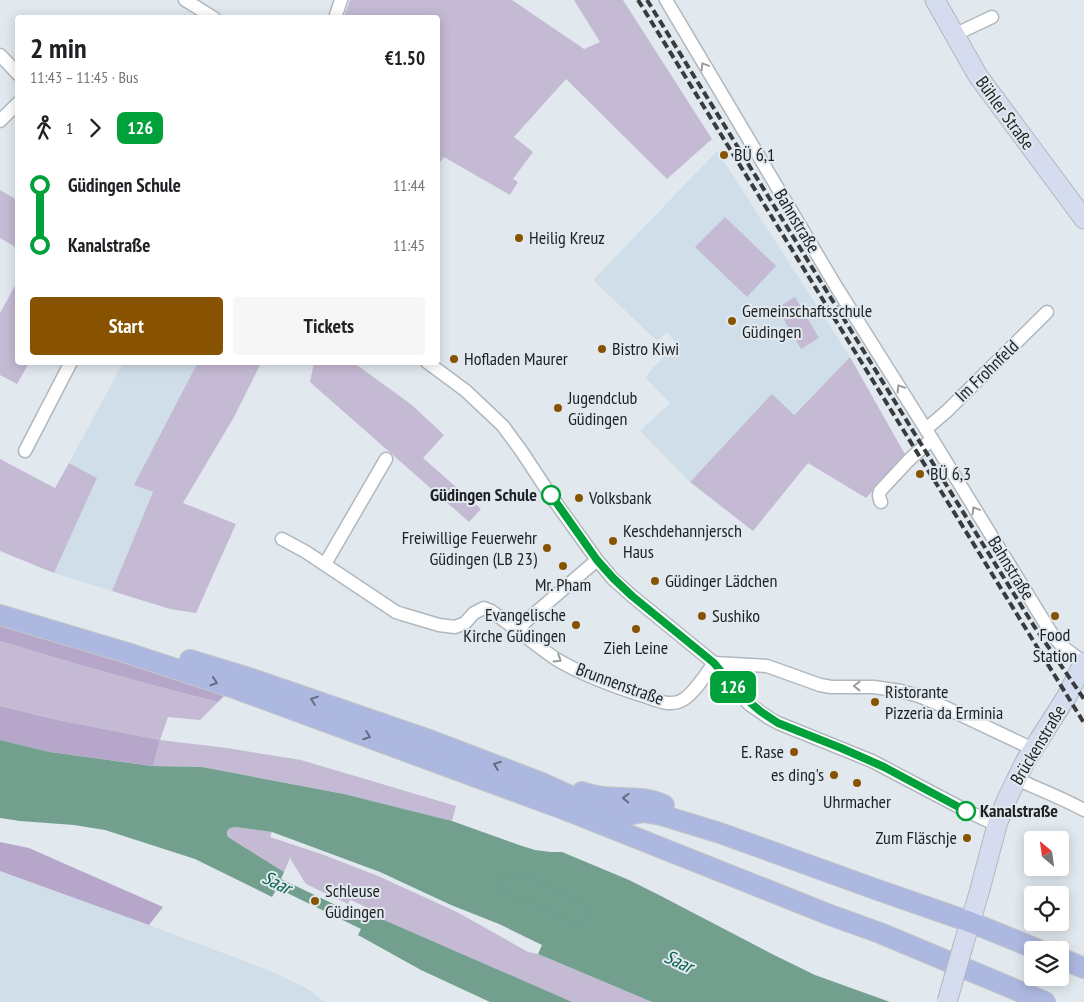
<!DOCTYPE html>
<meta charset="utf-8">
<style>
body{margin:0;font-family:"PT Sans Narrow",sans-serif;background:#f6f6f6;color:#202124;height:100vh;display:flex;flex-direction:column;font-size:19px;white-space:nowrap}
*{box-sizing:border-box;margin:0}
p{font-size:16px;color:#757577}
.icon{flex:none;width:28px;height:28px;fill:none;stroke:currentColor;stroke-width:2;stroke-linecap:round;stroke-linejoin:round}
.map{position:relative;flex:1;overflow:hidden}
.drawer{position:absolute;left:15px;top:15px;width:425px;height:350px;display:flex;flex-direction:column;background:#fff;border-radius:5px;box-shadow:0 2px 12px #0003}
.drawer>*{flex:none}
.badge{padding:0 10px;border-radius:8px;font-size:18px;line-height:32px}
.needle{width:32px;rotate:331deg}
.buttons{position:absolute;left:1024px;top:831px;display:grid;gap:10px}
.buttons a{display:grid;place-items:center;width:45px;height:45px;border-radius:5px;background:#fff;box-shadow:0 2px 12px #0003;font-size:25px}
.map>.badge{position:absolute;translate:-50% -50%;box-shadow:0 0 0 2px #fff}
.legs{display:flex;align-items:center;gap:8px;height:55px;padding:0 15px;font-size:16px}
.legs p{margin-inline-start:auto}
.head{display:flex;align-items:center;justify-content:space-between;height:85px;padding:0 15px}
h1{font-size:28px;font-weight:600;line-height:38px}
.button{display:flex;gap:10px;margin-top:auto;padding:10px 15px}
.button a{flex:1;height:58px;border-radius:5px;background:#875300;color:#fff;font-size:20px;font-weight:600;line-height:58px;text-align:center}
.button a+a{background:#f6f6f6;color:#202124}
ul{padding:0 15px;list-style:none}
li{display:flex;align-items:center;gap:18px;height:60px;font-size:19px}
li i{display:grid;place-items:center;width:8px;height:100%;margin:0 6px;background:currentColor}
li i::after{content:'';width:12px;height:12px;margin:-6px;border:4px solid;border-radius:50%;background:#fff}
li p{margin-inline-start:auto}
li:first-child i{background:linear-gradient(#0000 50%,currentColor 0)}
li:last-child i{background:linear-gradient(currentColor 50%,#0000 0)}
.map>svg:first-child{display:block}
</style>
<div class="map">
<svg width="1084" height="1002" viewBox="0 0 1084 1002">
<rect width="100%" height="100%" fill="#e1e9ef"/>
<g fill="#cfdee8">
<polygon points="717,151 850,357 793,415 772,395 690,482 640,431 670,403 645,377 653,369 652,368 677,345 667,332 657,341 593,280"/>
<polygon points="123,363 198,363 135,485 153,492 112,591 54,573 97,478 69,463"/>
<polygon points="0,871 149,925 273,972 306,988 325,1002 0,1002"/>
</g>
<g fill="#c5bad4">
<polygon points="350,0 512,0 584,49 600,42 574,0 623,0 712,139 667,179 566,79 514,137 533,152 513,179 518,182 510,195 444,157 438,165 438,18 344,17"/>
<polygon points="0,190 17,200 17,248 0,238"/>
<polygon points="725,217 776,266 747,297 695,247"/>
<polygon points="17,282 18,362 29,363 17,384 0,375 0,313"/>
<polygon points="795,297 819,338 801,349 777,308"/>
<polygon points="850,357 906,456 866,498 808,463 753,531 690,482 772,394 794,415"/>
<polygon points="198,362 261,363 234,417 183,503 236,524 196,613 170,609 112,591 153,492 134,485"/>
<polygon points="314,363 354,363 412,405 444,435 423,458 481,509 469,522 310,382"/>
<polygon points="0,459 55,488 69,463 97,478 54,573 0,551"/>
<path d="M0,641c72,22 145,43 218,61l-18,18 -32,-3 -8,23 67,8 74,12 155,46 -4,15 -108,-27 -142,-27 -49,-1 7,-26 -102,-20 -58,-14z"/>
<path d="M235,827l37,5 -2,5 54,18 54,21 79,36 71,40 10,2 114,48h-80l-6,-2 -198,-87 2,-4 -17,-8 -3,-1 -2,4 -42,-20 -15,-24v-2h-1l-6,14 -56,-35c-3,-6 0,-9 7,-10z"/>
</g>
<g fill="#b6a6ca">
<path d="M0,625l227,68 -9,9c-73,-18 -146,-39 -218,-61z"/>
<polygon points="0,706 58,720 160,740 153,766 50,752 0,740"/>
<polygon points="0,842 29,848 163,907 149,925 0,871"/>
</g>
<path fill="#729f8e" d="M0,740l50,12 102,14 50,1 142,27 108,27 67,24 16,5 16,2h11l67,28 30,15 115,60 41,20 75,27h-238l-114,-48 4,-9 -43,-21 -48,-19 -71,-33 -108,-40 -37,-5c-7,1 -10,4 -7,10l56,35 -3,7 84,40 3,-6 204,89h-82l-69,-32 -63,-35 3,-6 -84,-41 -5,9 -77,-38 -90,-29 -31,-5 -54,-4 -20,-3z"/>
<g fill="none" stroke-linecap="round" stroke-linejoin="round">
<polyline stroke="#729f8e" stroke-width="22" points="509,883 537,893 576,912"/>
<defs>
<g id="street">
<polyline points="185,0 214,18"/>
<path d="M666,0l171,288 95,151 118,192c9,14 20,22 34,31"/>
<polyline points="335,18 341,0"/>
<polyline points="954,35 992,17"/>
<polyline points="0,55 18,74"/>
<polyline points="0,121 18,103"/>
<polyline points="427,362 466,391 503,426 522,452 551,496 597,560 613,579 632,596 714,663 730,683 749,704 769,718 778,723 872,761 967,811 997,825"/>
<polyline points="926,429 947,411 1047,312"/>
<polyline points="25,451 71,362"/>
<polyline points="881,502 880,500 879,495 880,491 909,460 932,439"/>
<path d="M282,539l24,13 90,60 6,2 37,11 16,2 10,-4 9,-10 10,-5 7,3c22,15 43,33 65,48 25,15 57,27 85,36 11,3 25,11 37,7 13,-3 28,-28 36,-39"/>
<polyline points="325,564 386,459"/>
<polyline points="518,631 525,622 597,560"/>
<polyline points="714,663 767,666 820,685 831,687 874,687 901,691 919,696 938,704 1033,749"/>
<path d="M1016,779c23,10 46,19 68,31"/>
</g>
<g id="secondary">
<polyline points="935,0 978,76 1084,219"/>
<polyline points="963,946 979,893 997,825 1006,801 1025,762 1067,696 1084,662"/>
</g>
<g id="primary">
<polyline points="0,615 124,652 234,688 566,810 830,915 880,933 1045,1002"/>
<polyline points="190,660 246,677 432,741 542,783 604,811"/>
<path d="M582,792c21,8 38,5 59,7 8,1 16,3 23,6"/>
<polyline points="593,816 608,819 643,812 661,815 720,833 875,889 970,922 1039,950"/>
<polyline points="1060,958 1084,968"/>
</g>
</defs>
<use href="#street" stroke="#b0b8bd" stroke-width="15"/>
<use href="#secondary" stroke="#b0b8bd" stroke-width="21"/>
<use href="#primary" stroke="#c4c5c6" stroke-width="22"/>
<use href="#street" stroke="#fff" stroke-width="12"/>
<use href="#secondary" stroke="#d6dcf0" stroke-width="19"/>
<use href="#primary" stroke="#adb8e0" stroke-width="20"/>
<g stroke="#393c3f" stroke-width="4" stroke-dasharray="8 4" stroke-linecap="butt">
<polyline points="638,0 1084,723"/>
<polyline points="647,0 984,546 1034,626 1084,699"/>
</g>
<defs>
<polyline id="secondary-bridge" points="947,1002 963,946"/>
</defs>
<use href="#secondary-bridge" stroke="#b0b8bd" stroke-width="21" stroke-linecap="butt"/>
<use href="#secondary-bridge" stroke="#d6dcf0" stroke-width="19"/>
</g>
<defs><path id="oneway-chevron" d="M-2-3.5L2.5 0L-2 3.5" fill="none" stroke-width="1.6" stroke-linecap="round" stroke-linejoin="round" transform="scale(1.25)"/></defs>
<g stroke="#9a9b9c">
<use href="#oneway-chevron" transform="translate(704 66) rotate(-121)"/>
<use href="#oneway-chevron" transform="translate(900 388) rotate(-122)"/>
<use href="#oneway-chevron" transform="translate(975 510) rotate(-121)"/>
<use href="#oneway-chevron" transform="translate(558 659) rotate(32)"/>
<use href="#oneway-chevron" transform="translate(857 686) rotate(180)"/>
</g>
<g stroke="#666c82">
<use href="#oneway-chevron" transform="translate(214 682) rotate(18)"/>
<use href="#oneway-chevron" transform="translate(314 700) rotate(-161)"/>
<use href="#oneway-chevron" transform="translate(367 736) rotate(20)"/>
<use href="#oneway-chevron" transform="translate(497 765) rotate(-159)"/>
<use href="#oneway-chevron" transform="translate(626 798) rotate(-178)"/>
</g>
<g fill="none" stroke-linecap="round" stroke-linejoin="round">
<defs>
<polyline id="line-1" points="551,495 597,560 613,578 632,596 714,663 738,692 760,711 778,723 841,748 884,767 966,811"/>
</defs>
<use href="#line-1" stroke="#fff" stroke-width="11"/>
<use href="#line-1" stroke="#00a13a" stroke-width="8"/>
</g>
<g fill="#875300" stroke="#e1e9ef" stroke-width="2">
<circle cx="724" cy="155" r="5"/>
<circle cx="519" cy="238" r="5"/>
<circle cx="732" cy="321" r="5"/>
<circle cx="602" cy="349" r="5"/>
<circle cx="454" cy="359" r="5"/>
<circle cx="558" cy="408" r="5"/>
<circle cx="920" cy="474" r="5"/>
<circle cx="579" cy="498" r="5"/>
<circle cx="613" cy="541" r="5"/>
<circle cx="547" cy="548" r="5"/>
<circle cx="563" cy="566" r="5"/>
<circle cx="655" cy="581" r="5"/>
<circle cx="702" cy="616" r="5"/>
<circle cx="1055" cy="616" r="5"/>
<circle cx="576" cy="625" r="5"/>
<circle cx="636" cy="629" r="5"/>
<circle cx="875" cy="702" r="5"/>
<circle cx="794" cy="752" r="5"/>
<circle cx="834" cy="775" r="5"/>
<circle cx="857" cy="783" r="5"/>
<circle cx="967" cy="838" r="5"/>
<circle cx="315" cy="901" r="5"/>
</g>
<g fill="#fff" stroke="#00a13a" stroke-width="2.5">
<circle cx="551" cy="495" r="9"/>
<circle cx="966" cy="811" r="9"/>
</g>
<g text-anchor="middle" stroke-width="4" stroke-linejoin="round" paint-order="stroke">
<g font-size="18" fill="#1e2123" stroke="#e1e9ef">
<text transform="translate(1005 113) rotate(54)" y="6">Bühler Straße</text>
<text transform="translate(797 221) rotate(59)" y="6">Bahnstraße</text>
<text transform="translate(987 371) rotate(-44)" y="6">Im Frohnfeld</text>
<text transform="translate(1011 568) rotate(58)" y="6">Bahnstraße</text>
<text transform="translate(620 684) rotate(20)" y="6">Brunnenstraße</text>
<text transform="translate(1038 745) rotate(-59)" y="6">Brückenstraße</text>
</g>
<g font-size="18" fill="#1e2123" stroke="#e1e9ef" text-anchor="start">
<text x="734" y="161">BÜ 6,1</text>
<text x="529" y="244">Heilig Kreuz</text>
<text x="742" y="317">Gemeinschaftsschule<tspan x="742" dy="21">Güdingen</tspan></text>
<text x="612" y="355">Bistro Kiwi</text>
<text x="464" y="365">Hofladen Maurer</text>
<text x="568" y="404">Jugendclub<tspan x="568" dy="21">Güdingen</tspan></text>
<text x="930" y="480">BÜ 6,3</text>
<text x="589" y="504">Volksbank</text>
<text x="623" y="537">Keschdehannjersch<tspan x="623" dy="21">Haus</tspan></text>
<text x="537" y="544" text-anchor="end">Freiwillige Feuerwehr<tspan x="537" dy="21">Güdingen (LB 23)</tspan></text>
<text x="665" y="587">Güdinger Lädchen</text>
<text x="563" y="591" text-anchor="middle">Mr. Pham</text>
<text x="566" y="621" text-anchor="end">Evangelische<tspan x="566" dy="21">Kirche Güdingen</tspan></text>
<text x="712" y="622">Sushiko</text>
<text x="1055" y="641" text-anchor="middle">Food<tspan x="1055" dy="21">Station</tspan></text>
<text x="636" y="654" text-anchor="middle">Zieh Leine</text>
<text x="885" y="698">Ristorante<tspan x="885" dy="21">Pizzeria da Erminia</tspan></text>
<text x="784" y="758" text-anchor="end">E. Rase</text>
<text x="824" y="781" text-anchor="end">es ding's</text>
<text x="857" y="808" text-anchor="middle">Uhrmacher</text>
<text x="957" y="844" text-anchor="end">Zum Fläschje</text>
<text x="325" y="897">Schleuse<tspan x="325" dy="21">Güdingen</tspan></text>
</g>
<g font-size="18" font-weight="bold" fill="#1e2123" stroke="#e1e9ef" text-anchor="end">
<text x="537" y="501">Güdingen Schule</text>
<text x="980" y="817" text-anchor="start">Kanalstraße</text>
</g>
<g font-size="19" font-style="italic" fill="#05604a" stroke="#e1e9ef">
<text transform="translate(277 882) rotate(27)" y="7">Saar</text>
<text transform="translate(679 961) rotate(25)" y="7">Saar</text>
</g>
</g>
</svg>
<div class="buttons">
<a><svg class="needle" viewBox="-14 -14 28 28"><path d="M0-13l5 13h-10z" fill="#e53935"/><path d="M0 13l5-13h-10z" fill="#757577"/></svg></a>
<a><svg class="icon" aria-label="locate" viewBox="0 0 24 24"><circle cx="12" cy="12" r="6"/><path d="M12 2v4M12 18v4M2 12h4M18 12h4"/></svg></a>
<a><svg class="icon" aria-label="layers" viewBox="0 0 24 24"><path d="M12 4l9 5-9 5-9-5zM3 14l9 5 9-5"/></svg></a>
</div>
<b class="badge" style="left:733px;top:687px;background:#00a13a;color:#fff">126</b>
<section class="drawer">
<div class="head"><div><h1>2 min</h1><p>11:43 – 11:45 · Bus</p></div><b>€1.50</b></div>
<div class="legs"><svg class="icon" aria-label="walk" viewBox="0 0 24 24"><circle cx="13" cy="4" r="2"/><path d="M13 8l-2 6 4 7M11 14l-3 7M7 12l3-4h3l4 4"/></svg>1<svg class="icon" aria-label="forward" viewBox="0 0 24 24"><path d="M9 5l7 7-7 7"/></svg><b class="badge" style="background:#00a13a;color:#fff">126</b></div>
<ul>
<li><i style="color:#00a13a"></i><b>Güdingen Schule</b><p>11:44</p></li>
<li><i style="color:#00a13a"></i><b>Kanalstraße</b><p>11:45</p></li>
</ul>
<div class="button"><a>Start</a><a>Tickets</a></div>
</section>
</div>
